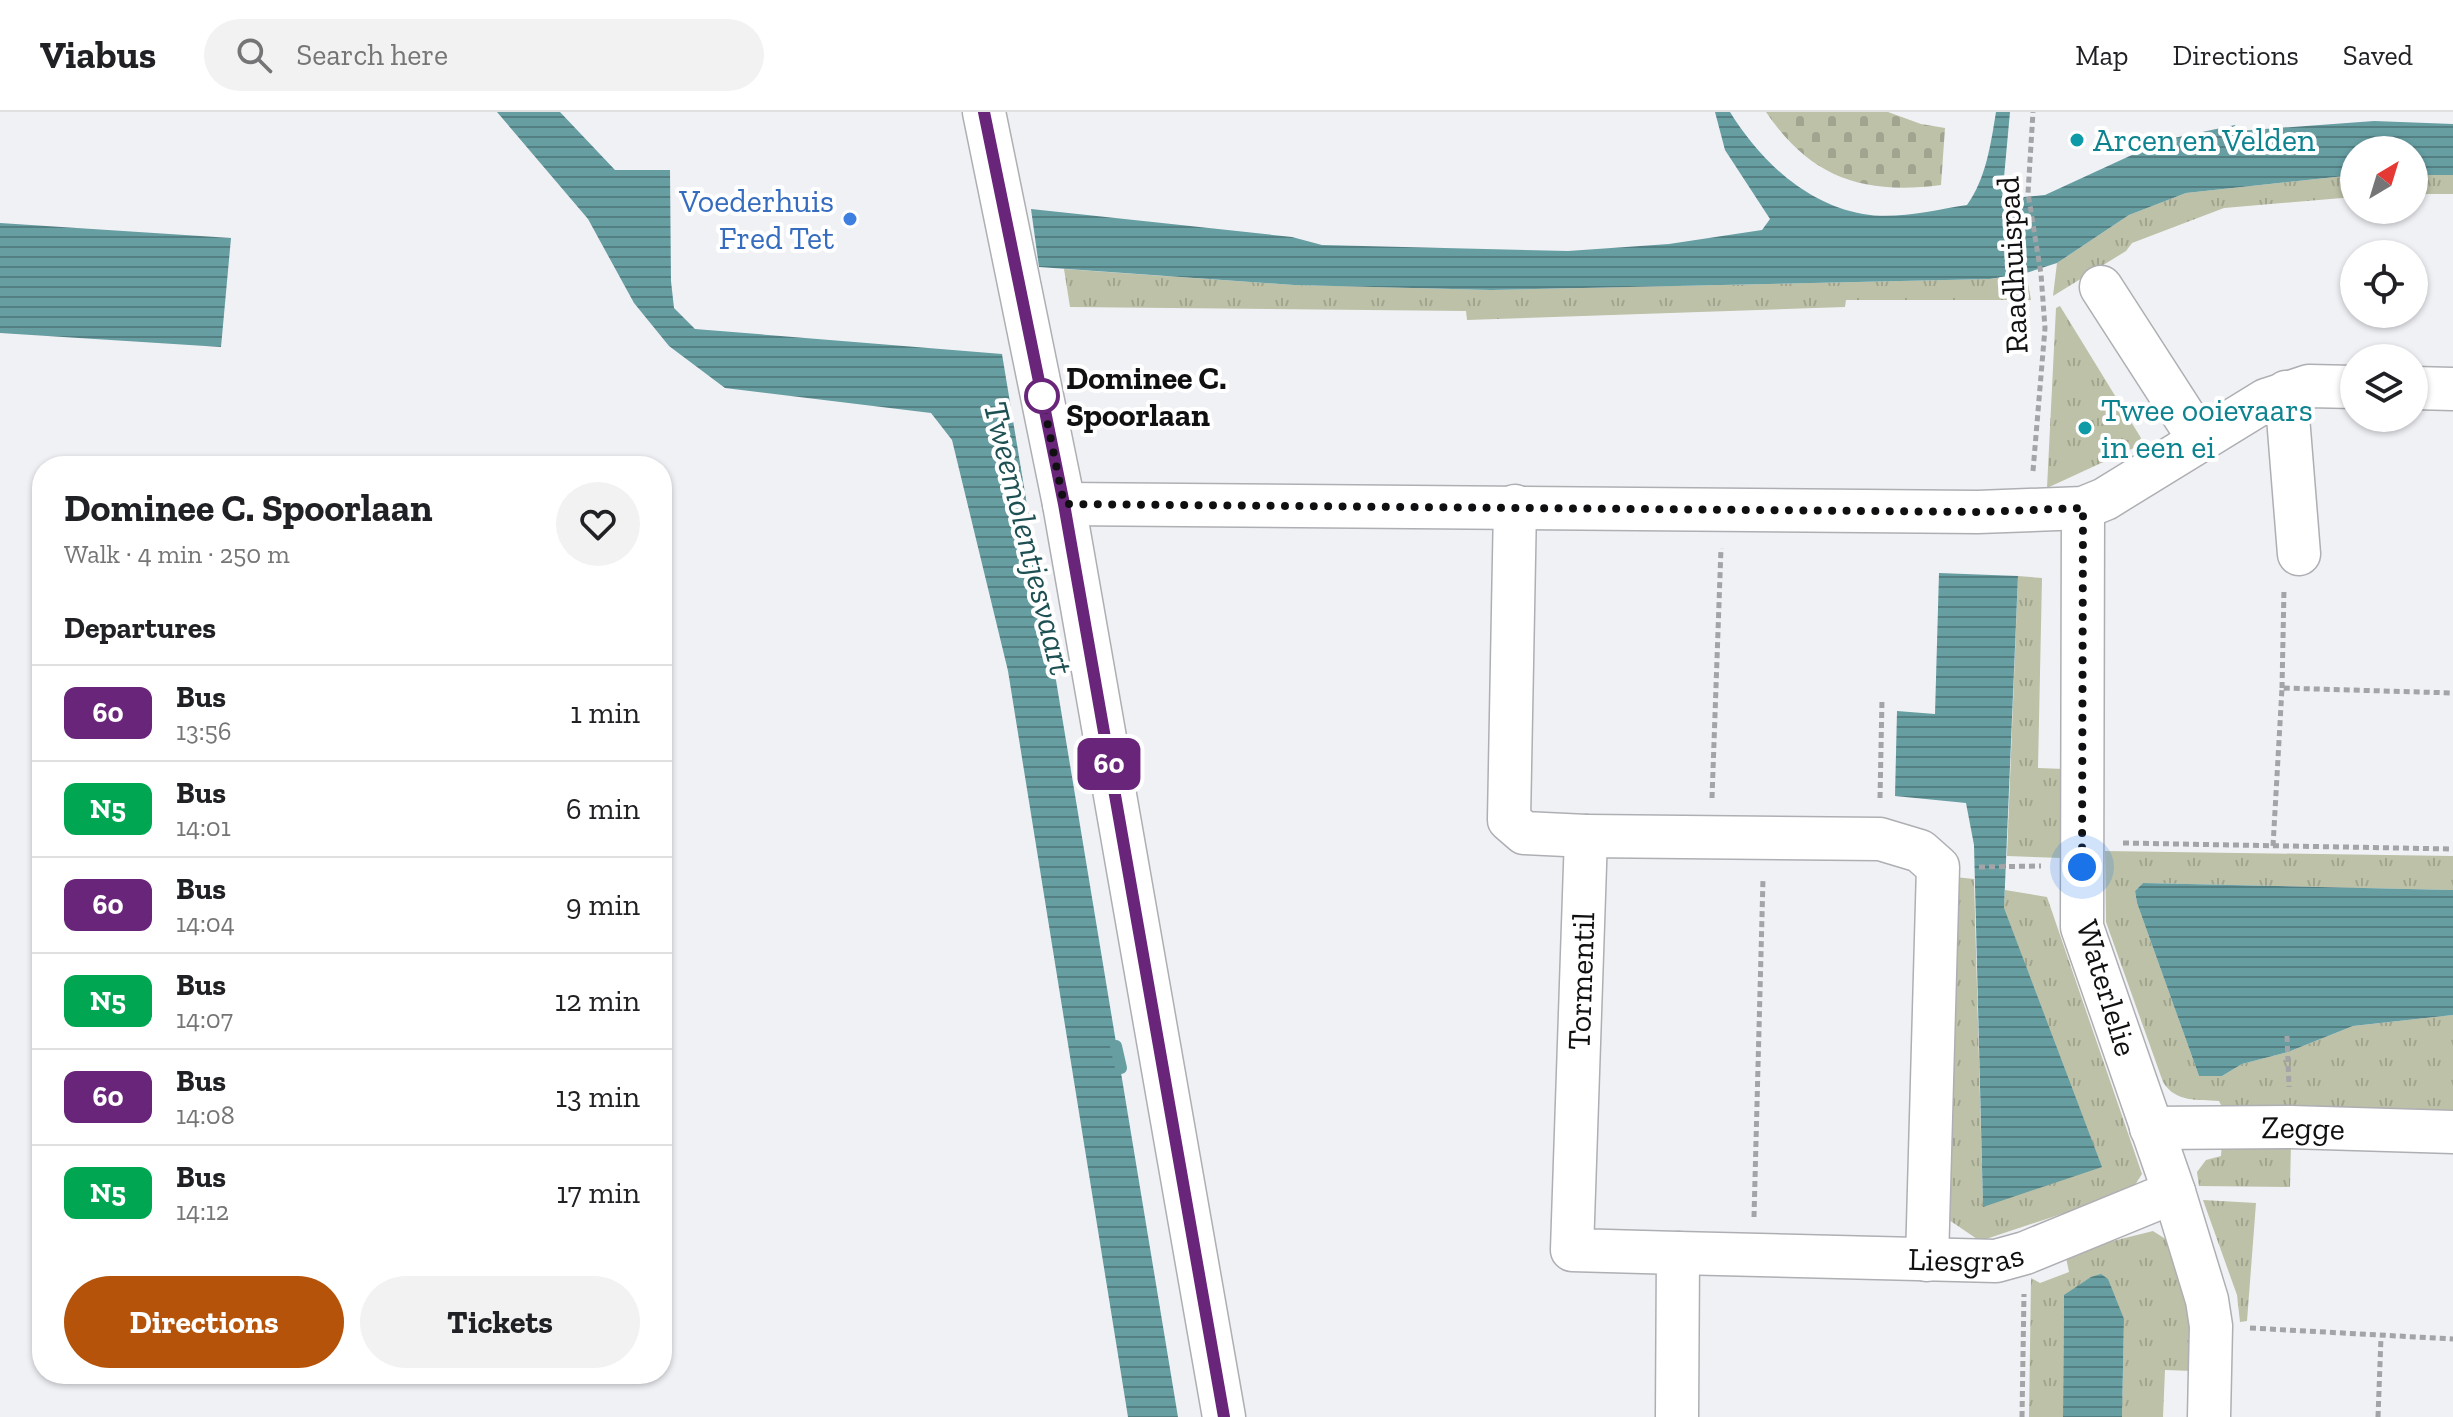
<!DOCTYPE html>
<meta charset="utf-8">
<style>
body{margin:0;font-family:"Zilla Slab",serif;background:#f2f2f2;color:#202124;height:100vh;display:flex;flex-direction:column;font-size:30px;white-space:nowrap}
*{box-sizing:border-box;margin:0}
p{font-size:26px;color:#757577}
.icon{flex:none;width:44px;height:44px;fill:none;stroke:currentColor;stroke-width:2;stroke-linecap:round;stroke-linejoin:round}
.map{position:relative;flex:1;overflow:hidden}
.drawer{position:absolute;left:32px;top:344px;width:640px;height:928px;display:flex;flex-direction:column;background:#fff;border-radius:32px;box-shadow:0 2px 6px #0004}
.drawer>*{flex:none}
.badge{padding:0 16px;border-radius:12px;font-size:28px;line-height:52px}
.needle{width:52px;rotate:38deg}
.buttons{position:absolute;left:2340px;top:24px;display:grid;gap:16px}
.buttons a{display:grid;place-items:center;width:88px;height:88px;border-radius:50%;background:#fff;box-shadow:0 2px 6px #0004;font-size:40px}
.you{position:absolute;width:40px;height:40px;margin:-20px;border:6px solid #fff;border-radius:50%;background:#1a73e8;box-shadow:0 0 0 12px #1a73e833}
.map>.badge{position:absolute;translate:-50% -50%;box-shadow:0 0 0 4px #fff}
h2{padding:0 32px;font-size:30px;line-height:72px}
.round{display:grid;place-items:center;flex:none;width:84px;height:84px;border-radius:42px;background:#f2f2f2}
.summary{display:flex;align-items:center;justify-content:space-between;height:136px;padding:0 32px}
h1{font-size:38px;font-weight:700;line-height:60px}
.primary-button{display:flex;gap:16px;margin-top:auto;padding:16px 32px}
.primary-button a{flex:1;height:92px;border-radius:48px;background:#b45309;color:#fff;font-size:32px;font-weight:700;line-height:92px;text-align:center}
.primary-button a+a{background:#f2f2f2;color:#202124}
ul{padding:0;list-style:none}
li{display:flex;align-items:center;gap:24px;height:96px;padding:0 32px;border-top:2px solid #e0e0e0}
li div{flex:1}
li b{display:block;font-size:30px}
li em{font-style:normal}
li .badge{min-width:88px;font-weight:700;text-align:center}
header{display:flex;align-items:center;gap:48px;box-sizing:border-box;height:112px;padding:0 40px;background:#fff;border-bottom:2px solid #e0e0e0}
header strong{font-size:38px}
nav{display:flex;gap:44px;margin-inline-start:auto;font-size:28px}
.search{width:560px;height:72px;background:#f2f2f2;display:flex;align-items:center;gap:20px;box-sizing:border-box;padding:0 28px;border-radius:44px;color:#757577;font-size:30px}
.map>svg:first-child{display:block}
</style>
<header>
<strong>Viabus</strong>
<div class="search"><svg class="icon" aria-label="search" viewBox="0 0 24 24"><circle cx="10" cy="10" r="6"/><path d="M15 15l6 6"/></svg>Search here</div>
<nav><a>Map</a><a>Directions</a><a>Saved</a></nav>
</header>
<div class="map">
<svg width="2453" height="1305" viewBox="0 0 2453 1305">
<defs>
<pattern id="grass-tufts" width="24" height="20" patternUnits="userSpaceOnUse" patternTransform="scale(2)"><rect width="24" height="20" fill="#bcc1a7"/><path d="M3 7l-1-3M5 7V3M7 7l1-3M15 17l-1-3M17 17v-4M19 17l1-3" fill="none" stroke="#a1a58f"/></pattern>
<pattern id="cemetery-stones" width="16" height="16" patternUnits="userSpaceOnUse" patternTransform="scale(2)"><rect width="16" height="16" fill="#bcc1a7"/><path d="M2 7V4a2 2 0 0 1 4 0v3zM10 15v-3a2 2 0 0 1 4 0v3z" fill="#a1a58f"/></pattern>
<pattern id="water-rules" width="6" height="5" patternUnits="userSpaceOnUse" patternTransform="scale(2)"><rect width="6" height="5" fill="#669ea2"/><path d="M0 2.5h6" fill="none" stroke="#537f83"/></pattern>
</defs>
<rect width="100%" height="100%" fill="#f0f1f5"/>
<g fill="url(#grass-tufts)">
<polygon points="2354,63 2354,85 2224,96 2132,131 2126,139 2053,184 2057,151 2129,103 2186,81"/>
<rect x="2414" y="63" width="39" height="19"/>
<polygon points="1064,157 1294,173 1491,178 1990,167 2026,161 2031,188 1846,188 1845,195 1467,208 1466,199 1070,195"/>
<polygon points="2060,194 2141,326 2138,334 2047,376 2056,196"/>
<polygon points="2018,464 2042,466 2038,656 2065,657 2062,746 2007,744"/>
<path d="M2105,739l348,5v34l-310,-7 -8,8 2,12 62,173h23l20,-12 46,-12 65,-26 100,-11v99l-229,-3 -5,-10c-22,-2 -43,2 -56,-19l-57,-160z"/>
<polygon points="1955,765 1974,767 1983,1095 2005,778 2047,785 2142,1062 2131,1079 1980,1129 1949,1108"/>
<polygon points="2222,1029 2291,1031 2290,1075 2199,1074 2197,1060 2206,1048 2221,1044"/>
<polygon points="2203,1088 2256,1091 2247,1209 2240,1210 2237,1183"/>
<polygon points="2153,1119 2167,1128 2193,1202 2193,1259 2165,1258 2163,1305 2122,1305 2124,1207 2064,1183 2063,1305 2029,1305 2031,1166 2040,1171 2069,1160 2065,1141"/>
</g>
<path fill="url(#cemetery-stones)" d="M1766,0h122l33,12 24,4 -4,57c-78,10 -130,-7 -175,-73z"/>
<g fill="url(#water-rules)">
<polygon points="497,0 560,0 615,58 670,58 671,169 674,196 695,217 1002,242 1178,1305 1128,1305 1008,559 952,328 931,301 725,276 669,234 634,191 588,107"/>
<path d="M1715,0h15c30,48 75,92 133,102 33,6 71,-4 104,-9 19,-26 24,-62 29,-93h14l-8,87 43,-4 89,-41 36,-9 -1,-6 66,-14 2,6 137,-10 79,3v51h-39v-25h-60v25l-168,18 -57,22 -72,48 -31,10 -36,6 -499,11 -197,-5 -255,-18 -8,-58 261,28 30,8 246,6 101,-7 93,-14 8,-11 -45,-69z"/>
<polygon points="0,111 231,126 221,235 0,221"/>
<polygon points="1939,461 2018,464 2004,796 2102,1055 1983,1095 1974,733 1966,691 1895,684 1897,599 1935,602"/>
<polygon points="2143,771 2453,778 2453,903 2353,914 2288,940 2242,952 2222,964 2199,964 2137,791 2135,779"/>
<polygon points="2101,1162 2108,1167 2124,1207 2122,1305 2063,1305 2064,1183 2091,1165"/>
</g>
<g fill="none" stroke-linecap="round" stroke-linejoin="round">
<polyline stroke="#669ea2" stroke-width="12" points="1116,934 1121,956"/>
<defs>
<g id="minor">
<polyline points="984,0 1064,392 1224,1305"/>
<polyline points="2101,175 2199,327"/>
<polyline points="2414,276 2453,277"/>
<polyline points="2286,280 2299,442"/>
<polyline points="1064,392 1978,400 2083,396 2105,387 2266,288 2309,274 2354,275"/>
<polyline points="1515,394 1509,708 1524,721 1586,724 1572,1138 1678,1141 1677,1305"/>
<polyline points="1586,724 1880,727 1920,739 1938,755 1927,1148"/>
<path id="s1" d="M2151,1016l139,-1 163,5"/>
<polyline points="2174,1080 2207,1188 2211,1214 2209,1305"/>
<path id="s2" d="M1678,1141l318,8 29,-8 149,-61 -92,-265 1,-419"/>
</g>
</defs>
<use href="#minor" stroke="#aeafb3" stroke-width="45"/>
<g stroke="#a3a4a7" stroke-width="5" stroke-dasharray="6 4" stroke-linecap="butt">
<polyline points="2033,359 2045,216 2041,162 2028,81 2033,0"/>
<polyline points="2282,576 2284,477"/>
<polyline points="1712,686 1721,436"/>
<polyline points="1880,686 1882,587"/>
<polyline points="2123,731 2453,737"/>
<polyline points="2273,734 2282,576 2453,581"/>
<polyline points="1979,755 2041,754"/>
<polyline points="2287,924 2289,975"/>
<polyline points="1754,1105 1763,767"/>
<polyline points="2250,1216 2453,1227"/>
<polyline points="2022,1305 2024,1182"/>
<polyline points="2378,1305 2381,1225"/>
</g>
<use href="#minor" stroke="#fff" stroke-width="42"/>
</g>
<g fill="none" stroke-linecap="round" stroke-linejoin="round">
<defs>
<polyline id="line" points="984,0 1064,392 1224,1305"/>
</defs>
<use href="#line" stroke="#fff" stroke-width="18"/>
<use href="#line" stroke="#68257a" stroke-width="12"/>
<polyline stroke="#101012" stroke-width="8" stroke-dasharray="0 14.4" points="1042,284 1064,392 1978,400 2083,396 2082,755"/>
</g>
<g fill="#0f9aa8" stroke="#fff" stroke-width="3">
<circle cx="2077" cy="28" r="8"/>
<circle cx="2085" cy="316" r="8"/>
</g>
<circle fill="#3f7fe0" stroke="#fff" stroke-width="3" cx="850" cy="107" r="8"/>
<circle fill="#fff" stroke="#68257a" stroke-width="4" cx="1042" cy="284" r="16"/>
<g text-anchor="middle" stroke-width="8" stroke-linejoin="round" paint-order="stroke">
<g font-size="32" fill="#0d838f" stroke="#fff" text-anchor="start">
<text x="2093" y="39">Arcen en Velden</text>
<text x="2101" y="309">Twee ooievaars<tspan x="2101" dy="37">in een ei</tspan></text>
</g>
<g font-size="32" fill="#366cbe" stroke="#fff" text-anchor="end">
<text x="834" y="100">Voederhuis<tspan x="834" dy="37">Fred Tet</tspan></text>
</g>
<g font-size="32" fill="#101012" stroke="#fff">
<text transform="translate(2012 153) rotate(-93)" y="11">Raadhuispad</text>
<text transform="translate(1581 869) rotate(-88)" y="11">Tormentil</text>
<text transform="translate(2107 876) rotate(73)" y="11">Waterlelie</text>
<text dy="11" stroke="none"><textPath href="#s1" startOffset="152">Zegge</textPath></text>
<text dy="11" stroke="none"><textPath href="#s2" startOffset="288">Liesgras</textPath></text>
</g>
<g font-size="32" font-weight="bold" fill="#101012" stroke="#fff" text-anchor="start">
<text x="1066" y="277">Dominee C.<tspan x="1066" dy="37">Spoorlaan</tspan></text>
</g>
<g font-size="34" font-style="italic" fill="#1d5053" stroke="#fff">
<text transform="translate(1029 426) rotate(76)" y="12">Tweemolentjesvaart</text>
</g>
</g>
</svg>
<div class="buttons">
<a><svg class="needle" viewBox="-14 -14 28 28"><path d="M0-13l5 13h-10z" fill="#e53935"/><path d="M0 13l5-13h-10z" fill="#757577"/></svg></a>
<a><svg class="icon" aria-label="locate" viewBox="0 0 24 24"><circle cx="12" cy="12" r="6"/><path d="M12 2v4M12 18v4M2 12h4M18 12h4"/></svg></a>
<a><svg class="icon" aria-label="layers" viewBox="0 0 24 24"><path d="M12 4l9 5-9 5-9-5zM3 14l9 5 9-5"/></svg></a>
</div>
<div class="you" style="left:2082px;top:755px"></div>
<b class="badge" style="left:1109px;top:652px;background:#68257a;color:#fff">60</b>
<section class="drawer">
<div class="summary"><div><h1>Dominee C. Spoorlaan</h1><p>Walk · 4 min · 250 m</p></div><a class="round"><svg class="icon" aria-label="heart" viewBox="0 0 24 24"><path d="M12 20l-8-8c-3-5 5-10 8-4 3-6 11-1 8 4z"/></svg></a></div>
<h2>Departures</h2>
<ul>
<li><span class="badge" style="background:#68257a;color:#fff">60</span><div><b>Bus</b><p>13:56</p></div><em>1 min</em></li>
<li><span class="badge" style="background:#00a651;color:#fff">N5</span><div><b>Bus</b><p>14:01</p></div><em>6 min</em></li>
<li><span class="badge" style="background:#68257a;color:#fff">60</span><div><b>Bus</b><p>14:04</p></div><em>9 min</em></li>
<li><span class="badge" style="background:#00a651;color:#fff">N5</span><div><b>Bus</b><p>14:07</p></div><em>12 min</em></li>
<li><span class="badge" style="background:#68257a;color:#fff">60</span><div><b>Bus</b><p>14:08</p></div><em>13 min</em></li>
<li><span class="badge" style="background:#00a651;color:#fff">N5</span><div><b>Bus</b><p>14:12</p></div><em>17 min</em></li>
</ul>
<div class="primary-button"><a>Directions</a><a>Tickets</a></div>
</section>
</div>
